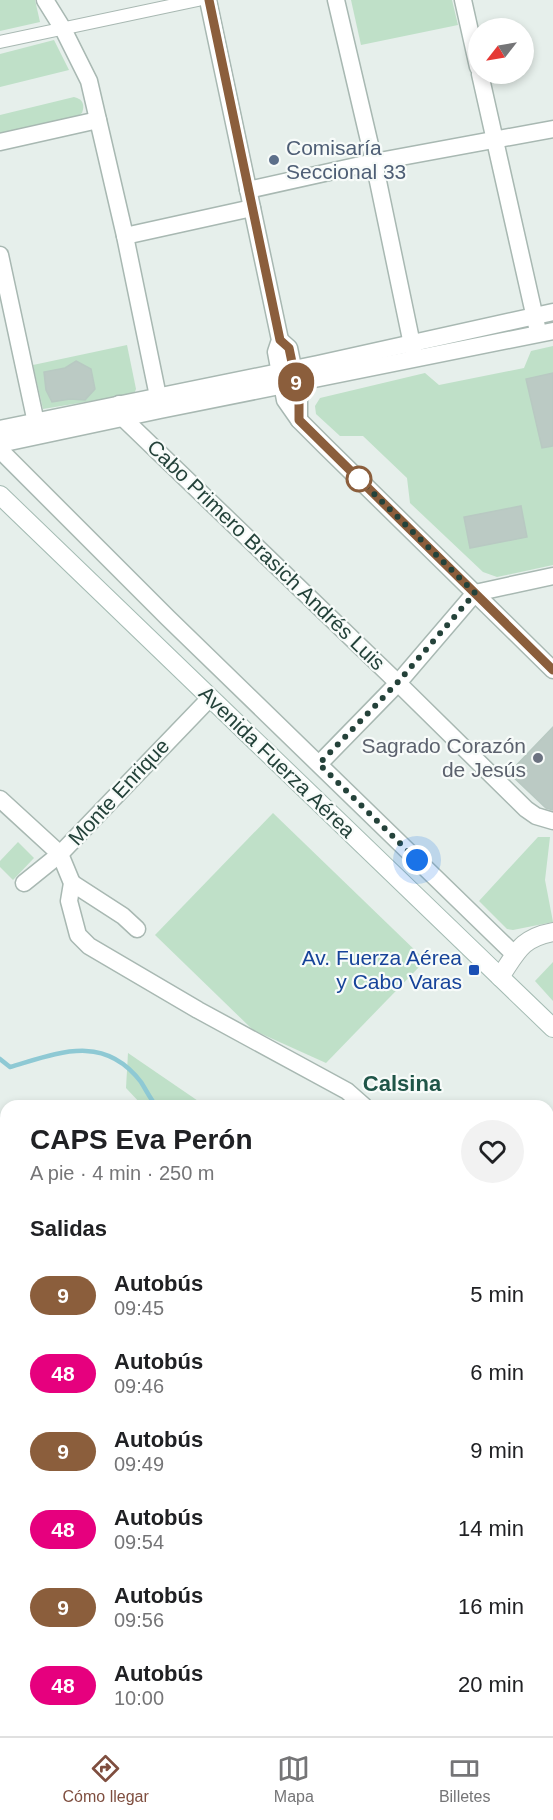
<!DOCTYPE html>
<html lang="es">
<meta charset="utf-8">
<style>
body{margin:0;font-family:Helvetica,sans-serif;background:#f2f2f2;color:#202124;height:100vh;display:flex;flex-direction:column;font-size:22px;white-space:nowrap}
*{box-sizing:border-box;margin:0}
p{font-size:20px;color:#757577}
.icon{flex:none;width:33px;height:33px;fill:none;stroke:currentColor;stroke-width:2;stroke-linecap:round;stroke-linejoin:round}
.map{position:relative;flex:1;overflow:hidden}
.panel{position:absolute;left:0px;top:1100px;width:554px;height:638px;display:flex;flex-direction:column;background:#fff;border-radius:18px 18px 0 0;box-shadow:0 3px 9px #0003}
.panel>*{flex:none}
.badge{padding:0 12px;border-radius:20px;font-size:21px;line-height:39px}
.needle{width:39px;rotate:239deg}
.buttons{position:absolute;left:468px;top:18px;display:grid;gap:12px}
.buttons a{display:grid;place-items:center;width:66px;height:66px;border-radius:50%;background:#fff;box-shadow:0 3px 9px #0003;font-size:30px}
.you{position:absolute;width:30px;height:30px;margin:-15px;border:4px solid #fff;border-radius:50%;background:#1a73e8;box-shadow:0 0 0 9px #1a73e833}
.map>.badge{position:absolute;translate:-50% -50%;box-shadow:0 0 0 3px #fff}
h2{padding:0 30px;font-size:22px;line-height:54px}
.round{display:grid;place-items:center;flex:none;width:63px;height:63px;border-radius:32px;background:#f2f2f2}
.overview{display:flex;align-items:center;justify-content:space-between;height:102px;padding:0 30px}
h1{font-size:28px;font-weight:700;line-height:45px}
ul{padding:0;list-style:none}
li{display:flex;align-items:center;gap:18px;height:78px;padding:0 30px}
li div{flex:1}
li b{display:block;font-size:22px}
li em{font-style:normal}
li .badge{min-width:66px;font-weight:700;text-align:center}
.tabs{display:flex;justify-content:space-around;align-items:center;height:84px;border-top:2px solid #e0e0e0;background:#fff;font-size:16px;color:#757577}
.tabs a{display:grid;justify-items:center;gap:3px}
.tabs .active{color:#7f4e3f}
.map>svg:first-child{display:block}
</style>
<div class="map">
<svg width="553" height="1736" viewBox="0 0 553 1736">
<rect width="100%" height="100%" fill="#e6efeb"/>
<g fill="#bfe0c8">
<polygon points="0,0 35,0 40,22 0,31"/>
<polygon points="351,0 452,0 458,25 361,45"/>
<polygon points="54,40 69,70 0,87 0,54"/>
<path d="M74,97c9,2 11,8 8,16l-4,3 -78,19v-20z"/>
<polygon points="127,345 136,389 134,394 43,409 33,365"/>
<polygon points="553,346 553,373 527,379 542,448 553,446 553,565 497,577 483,572 410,503 407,478 363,436 340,436 316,414 315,406 320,398 425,373 439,385 524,368 531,351"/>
<polygon points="273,813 421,956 421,965 326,1063 253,1030 155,935"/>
<polygon points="538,837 550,837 545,880 553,922 513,930 507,929 479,901"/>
<polygon points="18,842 34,858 13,880 0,867 0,861"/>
<polygon points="553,962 553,1001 535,981"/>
<polygon points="128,1053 204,1105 142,1105 126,1088"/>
<polygon points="6,1200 6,1231 0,1235 0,1203"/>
<polygon points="548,1282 553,1287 553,1372 548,1367"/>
<polygon points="548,1400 553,1405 553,1658 548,1649"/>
<polygon points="0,1581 6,1591 6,1731 90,1731 93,1736 3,1736 0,1732"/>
<polygon points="163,1731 204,1731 196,1736 155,1736"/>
</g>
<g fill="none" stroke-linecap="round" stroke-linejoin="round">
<g stroke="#8ec9d4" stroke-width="4.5">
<path d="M0,1059l10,8c48,-14 94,-34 131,15 5,8 9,16 15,24"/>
<polyline points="548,1464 553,1466"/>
</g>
</g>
<g fill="#bbcac4" stroke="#b8c9c2" stroke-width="1.5">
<polygon points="76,361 91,369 95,389 85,400 70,399 52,402 46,390 44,372 65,368"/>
<polygon points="553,373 553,446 542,448 526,379"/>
<polygon points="521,506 527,537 470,548 464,517"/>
<polygon points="553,727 553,810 546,808 509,773"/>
</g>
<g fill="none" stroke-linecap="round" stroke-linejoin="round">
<defs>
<polyline id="pedestrian" points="0,42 198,0"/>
<g id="minor">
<polyline points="45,0 63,29 89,81 125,236 160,406"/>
<polyline points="208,0 280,340 276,352 285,400 299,420 326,447 553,670"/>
<polyline points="336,0 374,162 414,354"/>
<polyline points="463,0 478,67"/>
<polyline points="480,74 537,327"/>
<polyline points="0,142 98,120"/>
<polyline points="248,190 374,162 553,129"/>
<polyline points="125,236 252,208"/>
<polyline points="0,255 38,432"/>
<polyline points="280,340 289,348 299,396 299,420"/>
<polyline points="119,404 123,418 398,683 526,809 536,816 553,821"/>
<polyline points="0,429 318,364 553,312"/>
<polyline points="0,444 160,410 553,331"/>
<polyline points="0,450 168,618 515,955"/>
<polyline points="319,764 398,683 475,593 553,576"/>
<polyline points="0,799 60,854 72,883 69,901 78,935 89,946 198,1010 347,1091 364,1106"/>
<polyline points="24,883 60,854 210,698"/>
<polyline points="72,883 123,916 137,929"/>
<polyline points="548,1220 553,1215"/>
<polyline points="548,1274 553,1279"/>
<polyline points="0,1308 6,1317"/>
<polyline points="0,1485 6,1481"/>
<polyline points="0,1551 6,1561"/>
<polyline points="548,1685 553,1694"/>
<polyline points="114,1731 117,1736"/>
<polyline points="434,1731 437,1736"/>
<polyline points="262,1736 270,1731"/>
<polyline points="511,1736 517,1731"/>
</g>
<path id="tertiary" d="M500,977c17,-25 21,-39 53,-45"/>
<polyline id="secondary" points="0,495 553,1028"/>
</defs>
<use href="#pedestrian" stroke="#a8b8b2" stroke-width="14"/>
<use href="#minor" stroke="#a8b8b2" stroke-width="19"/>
<use href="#tertiary" stroke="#a8b8b2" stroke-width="20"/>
<use href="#secondary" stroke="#a4bbb3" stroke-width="20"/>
<use href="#pedestrian" stroke="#fff" stroke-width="12"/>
<use href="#minor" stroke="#fff" stroke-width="16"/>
<use href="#tertiary" stroke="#fff" stroke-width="18"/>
<use href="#secondary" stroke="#fff" stroke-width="18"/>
</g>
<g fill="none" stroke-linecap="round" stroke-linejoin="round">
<defs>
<polyline id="line" points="209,0 280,340 289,348 299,396 299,420 553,670"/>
</defs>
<use href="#line" stroke="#fff" stroke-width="14"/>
<use href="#line" stroke="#8b5e3c" stroke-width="9"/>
<polyline stroke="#24423a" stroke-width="6" stroke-dasharray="0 10.8" points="359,479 475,593 398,682 319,764 417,860"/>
</g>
<circle fill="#5c6f8a" stroke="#f7fbf9" stroke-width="2" cx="274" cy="160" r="6"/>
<circle fill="#fff" stroke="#8b5e3c" stroke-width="3" cx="359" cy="479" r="12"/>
<circle fill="#6b7280" stroke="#f7fbf9" stroke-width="2" cx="538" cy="758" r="6"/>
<rect fill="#1a4fb4" stroke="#f7fbf9" stroke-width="2" x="468" y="964" width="12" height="12" rx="3"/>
<g text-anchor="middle" stroke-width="4.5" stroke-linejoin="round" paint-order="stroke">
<g font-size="21" fill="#4e5e75" stroke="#f7fbf9" text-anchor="start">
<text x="286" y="155">Comisaría<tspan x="286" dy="24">Seccional 33</tspan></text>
</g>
<g font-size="21" fill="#24423a" stroke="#f7fbf9">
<text transform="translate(266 555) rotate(44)" y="7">Cabo Primero Brasich Andrés Luis</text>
<text transform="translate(277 762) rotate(44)" y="7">Avenida Fuerza Aérea</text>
<text transform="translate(119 792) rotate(-47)" y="7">Monte Enrique</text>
</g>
<g font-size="21" fill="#5b616d" stroke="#f7fbf9" text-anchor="end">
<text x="526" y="753">Sagrado Corazón<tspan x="526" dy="24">de Jesús</tspan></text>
</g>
<g font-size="21" fill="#164399" stroke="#f7fbf9" text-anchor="end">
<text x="462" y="965">Av. Fuerza Aérea<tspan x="462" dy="24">y Cabo Varas</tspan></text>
</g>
<g font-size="22" font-weight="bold" fill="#1f5548" stroke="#f7fbf9">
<text x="402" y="1091">Calsina</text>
</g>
</g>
</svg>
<div class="buttons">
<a><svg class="needle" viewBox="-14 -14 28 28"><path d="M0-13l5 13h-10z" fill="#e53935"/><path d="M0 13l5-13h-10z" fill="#757577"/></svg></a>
</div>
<div class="you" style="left:417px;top:860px"></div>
<b class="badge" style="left:296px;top:382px;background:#8b5e3c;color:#fff">9</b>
<section class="panel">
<div class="overview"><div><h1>CAPS Eva Perón</h1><p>A pie · 4 min · 250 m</p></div><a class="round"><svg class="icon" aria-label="heart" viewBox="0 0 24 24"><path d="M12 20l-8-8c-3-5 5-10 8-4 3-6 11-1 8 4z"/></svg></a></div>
<h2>Salidas</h2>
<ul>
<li><span class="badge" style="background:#8b5e3c;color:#fff">9</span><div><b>Autobús</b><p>09:45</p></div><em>5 min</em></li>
<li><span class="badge" style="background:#e6007e;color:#fff">48</span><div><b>Autobús</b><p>09:46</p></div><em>6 min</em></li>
<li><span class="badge" style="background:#8b5e3c;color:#fff">9</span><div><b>Autobús</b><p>09:49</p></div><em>9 min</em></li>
<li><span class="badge" style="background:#e6007e;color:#fff">48</span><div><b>Autobús</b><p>09:54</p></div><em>14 min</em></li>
<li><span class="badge" style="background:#8b5e3c;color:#fff">9</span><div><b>Autobús</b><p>09:56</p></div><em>16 min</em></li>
<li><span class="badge" style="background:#e6007e;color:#fff">48</span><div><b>Autobús</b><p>10:00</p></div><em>20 min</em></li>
</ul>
</section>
</div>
<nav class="tabs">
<a class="active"><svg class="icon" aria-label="directions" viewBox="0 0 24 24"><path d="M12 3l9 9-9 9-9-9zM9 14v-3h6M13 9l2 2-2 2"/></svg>Cómo llegar</a>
<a><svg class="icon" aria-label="map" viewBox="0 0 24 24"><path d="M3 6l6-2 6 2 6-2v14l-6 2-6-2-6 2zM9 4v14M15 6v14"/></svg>Mapa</a>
<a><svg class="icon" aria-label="tickets" viewBox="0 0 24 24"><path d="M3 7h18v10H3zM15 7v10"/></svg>Billetes</a>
</nav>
